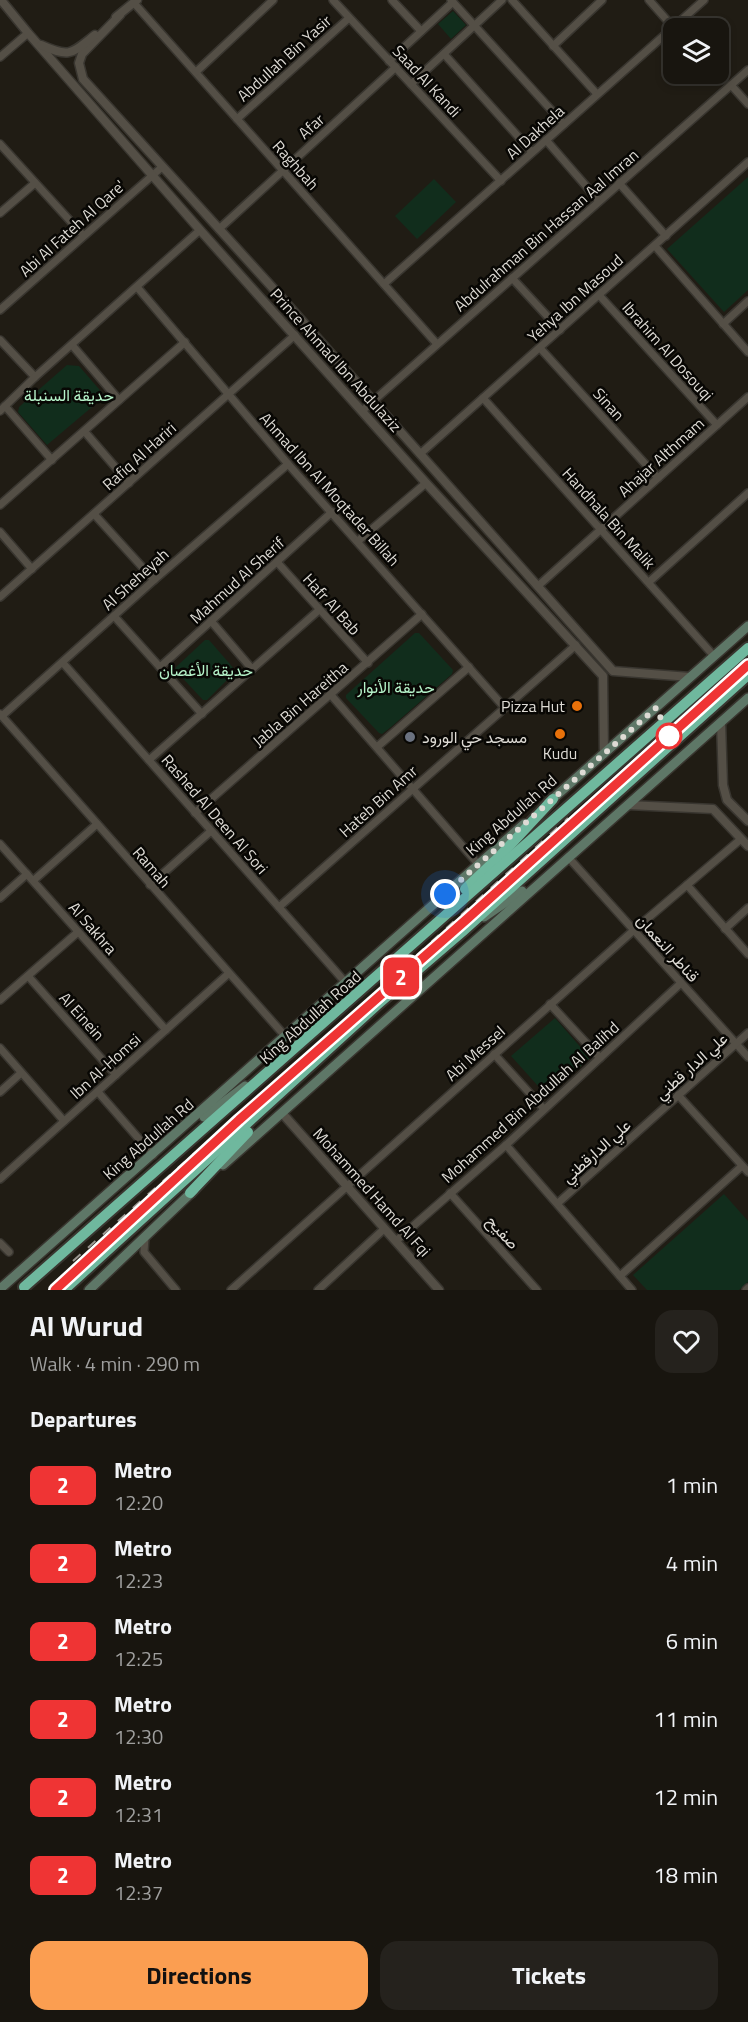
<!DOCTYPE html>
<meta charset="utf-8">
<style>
body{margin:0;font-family:"Titillium Web",Vazirmatn,sans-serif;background:#25221d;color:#f1f3f6;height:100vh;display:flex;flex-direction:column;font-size:22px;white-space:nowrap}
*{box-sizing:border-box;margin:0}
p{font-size:20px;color:#9f9f9e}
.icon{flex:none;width:33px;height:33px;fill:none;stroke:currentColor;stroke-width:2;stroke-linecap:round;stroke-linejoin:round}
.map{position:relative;height:1290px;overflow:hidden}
.details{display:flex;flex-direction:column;background:#18150f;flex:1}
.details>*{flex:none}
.badge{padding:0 12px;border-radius:9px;font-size:21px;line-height:39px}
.controls{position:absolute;left:663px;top:18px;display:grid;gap:12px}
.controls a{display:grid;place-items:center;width:66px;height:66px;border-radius:12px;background:#18150f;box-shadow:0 3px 9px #0003,0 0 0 2px #36342f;font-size:30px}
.you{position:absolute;width:30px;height:30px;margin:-15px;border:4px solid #fff;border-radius:50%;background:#1a73e8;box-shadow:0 0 0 9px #1a73e833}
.map>.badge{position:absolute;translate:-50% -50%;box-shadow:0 0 0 3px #fff}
h2{padding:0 30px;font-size:22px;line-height:54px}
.round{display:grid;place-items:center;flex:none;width:63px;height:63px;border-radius:18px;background:#25221d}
.head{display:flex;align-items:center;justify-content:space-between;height:102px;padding:0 30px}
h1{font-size:28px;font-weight:700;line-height:45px}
.primary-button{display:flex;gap:12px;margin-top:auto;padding:12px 30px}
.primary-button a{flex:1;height:69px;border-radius:18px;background:#fb9e51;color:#111;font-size:24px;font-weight:700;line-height:69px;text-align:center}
.primary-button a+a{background:#25221d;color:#f1f3f6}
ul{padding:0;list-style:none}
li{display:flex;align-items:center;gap:18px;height:78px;padding:0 30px}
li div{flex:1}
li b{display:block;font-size:22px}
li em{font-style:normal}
li .badge{min-width:66px;font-weight:700;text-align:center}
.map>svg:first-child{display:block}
</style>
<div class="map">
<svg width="748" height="1290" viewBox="0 0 748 1290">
<rect width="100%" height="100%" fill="#201c14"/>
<g fill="#112d1c">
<polygon points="453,11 466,25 451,39 438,24"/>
<polygon points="748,177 748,290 724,312 667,249"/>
<polygon points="434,179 456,202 417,239 395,216"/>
<polygon points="67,365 79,366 105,396 47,445 18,412 19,407"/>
<polygon points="415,633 419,633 453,670 452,674 391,727 382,734 379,733 346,698 346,695"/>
<polygon points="205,640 209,640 236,671 207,700 203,700 175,670 176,667"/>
<polygon points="555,1018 590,1058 547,1096 511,1056"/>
<polygon points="724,1194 748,1221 748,1282 739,1290 647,1290 633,1275"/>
</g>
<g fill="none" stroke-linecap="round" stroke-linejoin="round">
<defs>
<g id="minor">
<polyline points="333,0 501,181"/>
<polyline points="392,0 421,31"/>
<polyline points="451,0 564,124"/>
<polyline points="512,0 597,94"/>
<polyline points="649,0 673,27"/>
<polyline points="134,3 437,344"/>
<polyline points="553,46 602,0"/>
<polyline points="444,54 532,152"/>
<polyline points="0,57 28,33"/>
<polyline points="389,61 453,2"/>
<polyline points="196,72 273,0"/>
<polyline points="411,84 502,0"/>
<polyline points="731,85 748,104"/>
<polyline points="237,119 349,18"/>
<polyline points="546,140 599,201"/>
<polyline points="0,144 83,235"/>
<polyline points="619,183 666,236"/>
<polyline points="0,213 35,183"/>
<polyline points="219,229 396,67"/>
<polyline points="655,246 748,352"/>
<polyline points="512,278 560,330"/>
<polyline points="384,284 704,0"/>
<polyline points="137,287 288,464 504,707"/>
<polyline points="599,295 717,425"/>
<polyline points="0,310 162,167"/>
<polyline points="723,324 748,301"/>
<polyline points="0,340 35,377"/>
<polyline points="72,345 119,400"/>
<polyline points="540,348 658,478"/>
<polyline points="483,398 714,656"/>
<polyline points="5,406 52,460"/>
<polyline points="0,411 35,377 200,230"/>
<polyline points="362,411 748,70"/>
<polyline points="85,432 129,483"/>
<polyline points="420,454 748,162"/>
<polyline points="0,505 185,342"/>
<polyline points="94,514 154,580"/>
<polyline points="0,532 32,569"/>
<polyline points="358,541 426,483"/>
<polyline points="277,562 368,663"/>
<polyline points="649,582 748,493"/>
<polyline points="538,586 748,397"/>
<polyline points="0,597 295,335"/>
<polyline points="114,616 202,714"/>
<polyline points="211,621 252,669"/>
<polyline points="63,663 346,983"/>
<polyline points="160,667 332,512"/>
<polyline points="331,695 478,864"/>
<polyline points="0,714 285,1036"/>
<polyline points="2,716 154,580 288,464"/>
<polyline points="377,747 469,667"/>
<polyline points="149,760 319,610"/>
<polyline points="195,813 422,614"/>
<polyline points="0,844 166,1030"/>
<polyline points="568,857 748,1057"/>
<polyline points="34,880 97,824"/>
<polyline points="150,885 211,831"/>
<polyline points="687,885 748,954"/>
<polyline points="0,898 27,874"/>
<polyline points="279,907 576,645"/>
<polyline points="725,929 748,908"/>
<polyline points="28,976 116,1075"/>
<polyline points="0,1000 78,932"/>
<polyline points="550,1004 600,1058"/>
<polyline points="0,1048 64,1121"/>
<polyline points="494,1054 544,1109"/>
<polyline points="0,1092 21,1073"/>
<polyline points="98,1092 153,1155"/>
<polyline points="678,1095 748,1172"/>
<polyline points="506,1145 632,1290"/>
<polyline points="0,1179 228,974"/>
<polyline points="450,1193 537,1290"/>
<polyline points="558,1203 748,1033"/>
<polyline points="145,1237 144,1252 176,1290"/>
<polyline points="396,1241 506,1145 681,983"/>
<polyline points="0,1243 9,1252"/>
<polyline points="620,1276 742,1166"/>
<polyline points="231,1290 634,930 741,839"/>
<polyline points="318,1290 384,1229"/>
<polyline points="746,1290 748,1288"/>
</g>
<g id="tertiary">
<polyline points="1,0 28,33 200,230 426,483 603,676 604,754"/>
<polyline points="120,15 82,54 79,63 83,79 271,286 613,671 690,677"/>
<polyline points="116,17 137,0"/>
<path d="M41,45c29,13 30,9 54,-10"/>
<polyline points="721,722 723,785 727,800 748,821"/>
<polyline points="628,805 713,809 748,846"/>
<polyline points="282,1113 439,1290"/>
</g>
<g id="secondary">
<polyline points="548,803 748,626"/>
<polyline points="484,917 522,891"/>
<polyline points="204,1117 245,1086"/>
<polyline points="223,1165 748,698"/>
<polyline points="0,1289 524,824"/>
<polyline points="89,1290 194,1190"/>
</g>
<g id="trunk">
<polyline points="465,889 499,857 553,799"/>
<polyline points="190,1193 248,1132"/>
<polyline points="24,1287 748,648"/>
<polyline points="64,1290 377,1005 462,932 748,675"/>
</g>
</defs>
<use href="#minor" stroke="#393630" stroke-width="10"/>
<use href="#tertiary" stroke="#393630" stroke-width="11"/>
<use href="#secondary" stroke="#393630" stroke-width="12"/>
<use href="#trunk" stroke="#393630" stroke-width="14"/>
<use href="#minor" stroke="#544f46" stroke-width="7"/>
<use href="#tertiary" stroke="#544f46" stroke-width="8"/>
<use href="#secondary" stroke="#5e7767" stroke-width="9"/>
<use href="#trunk" stroke="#6fb89e" stroke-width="10"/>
<g stroke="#9c9892" stroke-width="2" stroke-dasharray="10 10" stroke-linecap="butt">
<polyline points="73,1261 376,992 568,818"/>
<polyline points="80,1267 113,1237"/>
</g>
</g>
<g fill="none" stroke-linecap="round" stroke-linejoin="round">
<defs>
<polyline id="line" points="55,1290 239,1120 467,919 748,665"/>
</defs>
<use href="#line" stroke="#fff" stroke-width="14"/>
<use href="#line" stroke="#ef3434" stroke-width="9"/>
<polyline stroke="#dedbd5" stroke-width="6" stroke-dasharray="0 10.8" points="445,894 656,708 669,736"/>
</g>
<g fill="#e8710a" stroke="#080704" stroke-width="2">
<circle cx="577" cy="706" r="6"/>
<circle cx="560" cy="734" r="6"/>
</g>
<circle fill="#fff" stroke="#ef3434" stroke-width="3" cx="669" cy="736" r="12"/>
<circle fill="#6b7280" stroke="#080704" stroke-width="2" cx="410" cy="737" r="6"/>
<g text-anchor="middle" stroke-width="5" stroke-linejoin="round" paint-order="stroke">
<g font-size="16" fill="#dedbd5" stroke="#080704">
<text transform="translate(284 58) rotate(-42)" y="6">Abdullah Bin Yasir</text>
<text transform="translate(427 81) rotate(47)" y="6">Saad Al Kandi</text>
<text transform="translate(311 126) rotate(-42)" y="6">Afar</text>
<text transform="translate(535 132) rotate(-42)" y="6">Al Dakhela</text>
<text transform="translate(296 165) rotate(48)" y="6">Raghbah</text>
<text transform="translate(72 228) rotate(-42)" y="6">Abi Al Fateh Al Qare'</text>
<text transform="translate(546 230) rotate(-41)" y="6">Abdulrahman Bin Hassan Aal Imran</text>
<text transform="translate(575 298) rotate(-42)" y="6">Yehya Ibn Masoud</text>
<text transform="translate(668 351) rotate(48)" y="6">Ibrahim Al Dosouqi</text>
<text transform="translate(336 360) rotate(48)" y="6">Prince Ahmad Ibn Abdulaziz</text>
<text transform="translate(609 404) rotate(48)" y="6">Sinan</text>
<text transform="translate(139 456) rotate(-42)" y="6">Rafiq Al Hariri</text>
<text transform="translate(661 457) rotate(-42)" y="6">Ahajar Althmam</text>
<text transform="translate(330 489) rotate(48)" y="6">Ahmad Ibn Al Moqtader Billah</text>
<text transform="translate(609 518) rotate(48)" y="6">Handhala Bin Malik</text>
<text transform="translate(135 579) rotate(-42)" y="6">Al Sheheyah</text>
<text transform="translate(237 580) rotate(-42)" y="6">Mahmud Al Sherif</text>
<text transform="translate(332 604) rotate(48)" y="6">Hafr Al Bab</text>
<text transform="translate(300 704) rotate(-41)" y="6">Jabla Bin Hareitha</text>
<text transform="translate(378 801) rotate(-42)" y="6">Hateb Bin Amr</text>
<text transform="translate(215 814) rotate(49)" y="6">Rashed Al Deen Al Sori</text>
<text transform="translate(511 815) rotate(-41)" y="6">King Abdullah Rd</text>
<text transform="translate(152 867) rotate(49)" y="6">Ramah</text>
<text transform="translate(93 928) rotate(49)" y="6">Al Sakhra</text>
<text transform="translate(668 948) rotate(48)" y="6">قناطر النعمان</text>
<text transform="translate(82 1016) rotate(48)" y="6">Al Einein</text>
<text transform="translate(310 1017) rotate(-42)" y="6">King Abdullah Road</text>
<text transform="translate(475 1053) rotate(-42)" y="6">Abi Messel</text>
<text transform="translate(105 1066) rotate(-42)" y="6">Ibn Al-Homsi</text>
<text transform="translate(691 1066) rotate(-42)" y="6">علي الدار قطني</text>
<text transform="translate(530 1102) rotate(-42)" y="6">Mohammed Bin Abdullah Al Balihd</text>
<text transform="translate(148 1139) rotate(-41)" y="6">King Abdullah Rd</text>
<text transform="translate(596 1151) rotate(-42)" y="6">علي الدارقطني</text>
<text transform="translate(372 1192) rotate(48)" y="6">Mohammed Hamd Al Fqi</text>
<text transform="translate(503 1232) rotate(48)" y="6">صفيح</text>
</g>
<g font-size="16" fill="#b5f3c9" stroke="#080704">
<text x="69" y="401">حديقة السنبلة</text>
<text x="206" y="676">حديقة الأغصان</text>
<text x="396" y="693">حديقة الأنوار</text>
</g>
<g font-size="16" fill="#dedbd5" stroke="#080704" text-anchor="end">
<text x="565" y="712">Pizza Hut</text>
<text x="422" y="743" text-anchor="start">مسجد حي الورود</text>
<text x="560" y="759" text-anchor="middle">Kudu</text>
</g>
</g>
</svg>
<div class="controls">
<a><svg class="icon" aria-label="layers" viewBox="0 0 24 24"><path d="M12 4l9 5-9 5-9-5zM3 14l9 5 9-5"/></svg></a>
</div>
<div class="you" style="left:445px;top:894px"></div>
<b class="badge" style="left:401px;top:977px;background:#ef3434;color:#fff">2</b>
</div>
<section class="details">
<div class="head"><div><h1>Al Wurud</h1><p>Walk · 4 min · 290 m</p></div><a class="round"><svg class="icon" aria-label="heart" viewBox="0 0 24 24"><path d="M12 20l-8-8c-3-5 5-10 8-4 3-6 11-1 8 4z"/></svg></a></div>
<h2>Departures</h2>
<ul>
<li><span class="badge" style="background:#ef3434;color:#fff">2</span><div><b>Metro</b><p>12:20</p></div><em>1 min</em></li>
<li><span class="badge" style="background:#ef3434;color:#fff">2</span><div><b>Metro</b><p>12:23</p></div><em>4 min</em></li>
<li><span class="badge" style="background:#ef3434;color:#fff">2</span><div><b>Metro</b><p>12:25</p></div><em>6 min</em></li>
<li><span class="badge" style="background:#ef3434;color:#fff">2</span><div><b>Metro</b><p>12:30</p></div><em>11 min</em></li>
<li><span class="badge" style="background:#ef3434;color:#fff">2</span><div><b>Metro</b><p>12:31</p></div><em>12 min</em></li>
<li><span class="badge" style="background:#ef3434;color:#fff">2</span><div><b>Metro</b><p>12:37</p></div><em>18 min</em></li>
</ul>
<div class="primary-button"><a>Directions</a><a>Tickets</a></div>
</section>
